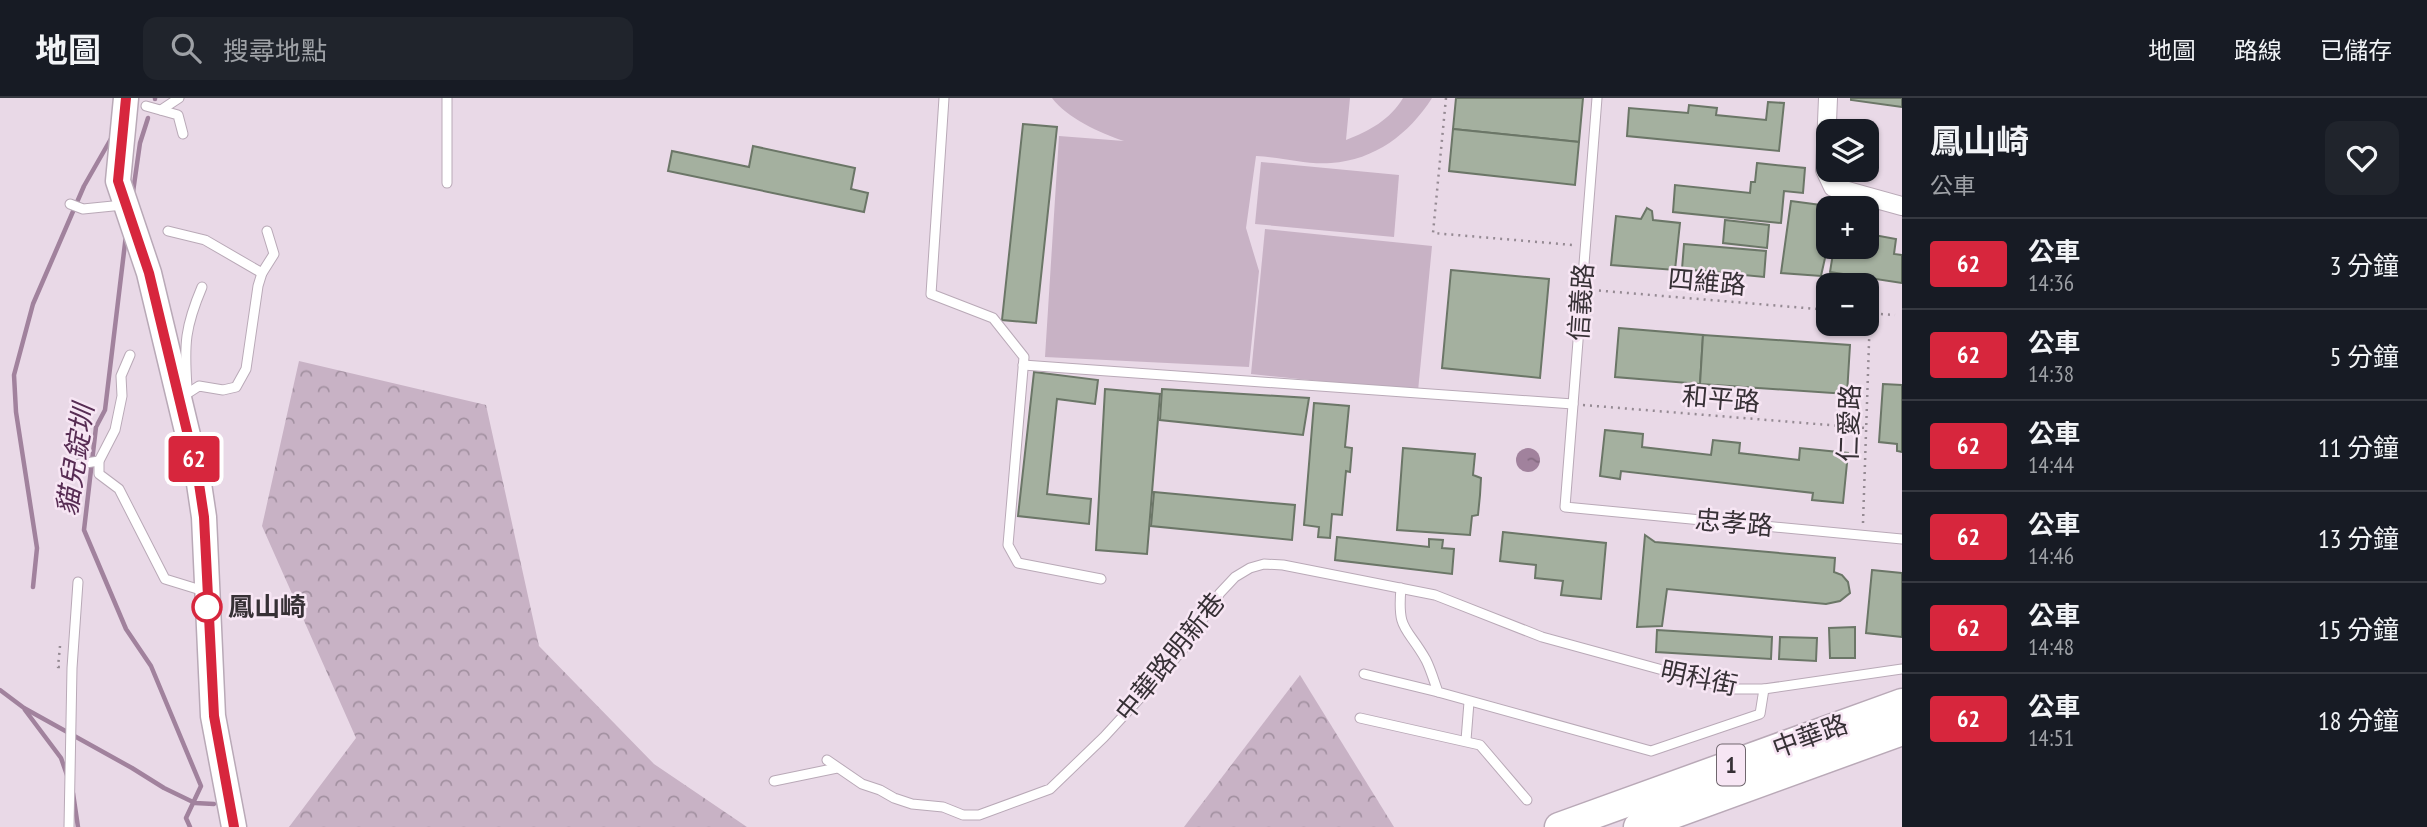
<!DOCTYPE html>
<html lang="zh-TW">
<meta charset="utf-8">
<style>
body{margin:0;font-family:"PT Sans Narrow","Noto Sans TC",sans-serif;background:#20242c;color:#f1f3f6;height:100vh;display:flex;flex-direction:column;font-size:26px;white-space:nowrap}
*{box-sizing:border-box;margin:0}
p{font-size:23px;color:#9ea1a6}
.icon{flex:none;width:38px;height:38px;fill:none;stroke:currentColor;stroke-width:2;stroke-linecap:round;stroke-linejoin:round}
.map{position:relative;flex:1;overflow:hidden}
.details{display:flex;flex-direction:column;background:#171b24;width:525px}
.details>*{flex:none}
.badge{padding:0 14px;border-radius:5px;font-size:24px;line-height:46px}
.controls{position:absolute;left:1816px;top:21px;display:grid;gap:14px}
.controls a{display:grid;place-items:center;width:63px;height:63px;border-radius:14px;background:#171b24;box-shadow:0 2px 5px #0004;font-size:35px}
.map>.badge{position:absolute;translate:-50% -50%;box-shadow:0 0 0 4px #fff}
.round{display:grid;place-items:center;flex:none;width:74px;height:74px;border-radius:14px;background:#20242c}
.summary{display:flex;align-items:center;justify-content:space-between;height:119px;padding:0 28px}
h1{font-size:33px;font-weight:700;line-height:52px}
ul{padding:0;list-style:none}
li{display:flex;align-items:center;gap:21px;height:91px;padding:0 28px;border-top:2px solid #363941}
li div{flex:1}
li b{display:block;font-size:26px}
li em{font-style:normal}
li .badge{min-width:77px;font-weight:700;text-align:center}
header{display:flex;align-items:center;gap:42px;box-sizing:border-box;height:98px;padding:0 35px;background:#171b24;border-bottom:2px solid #363941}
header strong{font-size:33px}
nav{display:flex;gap:38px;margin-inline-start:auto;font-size:24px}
.search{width:490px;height:63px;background:#20242c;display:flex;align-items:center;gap:18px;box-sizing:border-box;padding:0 24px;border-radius:14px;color:#9ea1a6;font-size:26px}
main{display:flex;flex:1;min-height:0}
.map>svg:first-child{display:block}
</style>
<header>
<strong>地圖</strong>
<div class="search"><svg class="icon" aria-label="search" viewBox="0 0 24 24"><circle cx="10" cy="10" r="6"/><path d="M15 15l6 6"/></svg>搜尋地點</div>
<nav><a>地圖</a><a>路線</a><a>已儲存</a></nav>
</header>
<main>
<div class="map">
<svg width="1902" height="729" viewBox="0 0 1902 729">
<defs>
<pattern id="forest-crowns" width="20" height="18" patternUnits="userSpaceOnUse" patternTransform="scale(1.75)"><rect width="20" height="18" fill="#c8b2c5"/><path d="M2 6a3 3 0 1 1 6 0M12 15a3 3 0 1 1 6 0" fill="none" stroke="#a391a1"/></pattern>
<pattern id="water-ripples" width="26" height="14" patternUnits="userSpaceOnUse" patternTransform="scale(1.75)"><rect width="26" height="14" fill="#a1829d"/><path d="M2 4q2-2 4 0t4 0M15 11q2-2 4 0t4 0" fill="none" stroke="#846b81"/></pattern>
</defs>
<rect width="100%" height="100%" fill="#e9d9e7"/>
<g fill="#c8b2c5">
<path d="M1052,0h298l-4,42c23,-9 44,-20 57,-42h29c-23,36 -57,62 -101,65 -24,2 -51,-6 -75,-7l-10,72 13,43 -10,96 -204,-10 14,-221 65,5c-24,-8 -57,-23 -72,-43z"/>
<polygon points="1261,64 1399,77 1394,139 1255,126"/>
<polygon points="1265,131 1432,148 1418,293 1251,276"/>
</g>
<g fill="url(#forest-crowns)">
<polygon points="299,263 486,307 539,548 654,666 747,729 289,729 356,640 262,428"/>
<polygon points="1300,577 1394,729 1184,729 1187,725"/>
</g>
<circle fill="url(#water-ripples)" cx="1528" cy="362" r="12"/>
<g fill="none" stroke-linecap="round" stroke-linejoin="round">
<g stroke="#a1829d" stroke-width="4.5">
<polyline points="155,1 155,0"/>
<polyline points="133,94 140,45 148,20"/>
<polyline points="126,137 105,312 96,329 84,432 126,531 151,568 201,688 186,720 190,729"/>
<polyline points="33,489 37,450 16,314 14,277 33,206 84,88 112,39"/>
<polyline points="0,592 24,610 132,670 164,690 195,705 214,706"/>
<polyline points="25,612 61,660 67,677"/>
<polyline points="73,695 78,729"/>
</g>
</g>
<g fill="#a4b09f" stroke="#6b7667" stroke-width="2">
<polygon points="1456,0 1583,0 1579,44 1453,31"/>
<polygon points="1851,0 1902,0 1902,9 1851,2"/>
<polygon points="1768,4 1784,5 1779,53 1627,38 1629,10 1688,15 1689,7 1717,10 1716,17 1766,22"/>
<polygon points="1023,26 1057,29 1036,225 1002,222"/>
<polygon points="1453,31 1579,44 1575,87 1449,73"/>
<polygon points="753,48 855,70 851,91 868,95 864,114 668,73 672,53 749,69"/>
<polygon points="1757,65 1805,70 1803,95 1784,93 1781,125 1673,114 1675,87 1750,95 1751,84 1755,84"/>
<polygon points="1791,103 1836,109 1829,110 1829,142 1821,178 1781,175"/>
<polygon points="1647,110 1652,113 1653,122 1680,125 1675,172 1611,167 1616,118 1641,121"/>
<polygon points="1725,122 1769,127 1767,150 1723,145"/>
<polygon points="1874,137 1896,141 1894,156 1902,157 1902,185 1830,174 1834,149 1872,151"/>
<polygon points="1684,146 1766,153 1764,179 1682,171"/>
<polygon points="1451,172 1549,181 1540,280 1442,270"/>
<polygon points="1619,230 1703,237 1700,286 1615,279"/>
<polygon points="1703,237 1850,247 1847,296 1700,286"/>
<polygon points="1034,274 1098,282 1095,306 1057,301 1047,396 1091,401 1089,426 1018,418"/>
<polygon points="1883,286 1902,287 1902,354 1897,353 1897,346 1879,344"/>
<polygon points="1105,291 1160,296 1147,456 1096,452"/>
<polygon points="1162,291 1309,300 1303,337 1160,322"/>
<polygon points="1314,305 1349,308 1345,349 1352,350 1350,374 1346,373 1342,417 1332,416 1330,440 1318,439 1319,429 1304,427"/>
<polygon points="1605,332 1643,336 1642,349 1711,357 1713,342 1740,345 1739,355 1799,362 1800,350 1848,355 1843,405 1812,402 1813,395 1621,373 1620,381 1600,378"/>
<polygon points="1403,350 1475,356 1473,377 1481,380 1480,397 1478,417 1472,418 1470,437 1397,432"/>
<polygon points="1154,394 1295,407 1292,442 1151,428"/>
<polygon points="1503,434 1606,445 1601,501 1561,497 1563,483 1535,480 1536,467 1500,463"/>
<polygon points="1645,437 1655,444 1835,460 1834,474 1842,477 1848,484 1850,495 1840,503 1826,506 1667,491 1662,528 1637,529"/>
<polygon points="1337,439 1429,449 1429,441 1443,442 1442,450 1454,451 1452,476 1335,462"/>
<polygon points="1872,472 1902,475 1902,539 1866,535"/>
<polygon points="1855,529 1855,560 1830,560 1829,530"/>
<polygon points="1657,532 1772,539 1771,561 1656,554"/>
<polygon points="1780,539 1817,540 1816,563 1779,561"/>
</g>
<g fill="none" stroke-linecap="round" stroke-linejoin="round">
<defs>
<g id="lane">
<polyline points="447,0 447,85"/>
<polyline points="944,0 931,196 993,220 1024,259 1008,447 1018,465 1101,481"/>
<polyline points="1597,0 1565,409 1902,441"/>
<polyline points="146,8 178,17 183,36"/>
<polyline points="161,12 179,0"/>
<polyline points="70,106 83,111 123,107"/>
<polyline points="168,133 205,142 262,175"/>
<polyline points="130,257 121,278 122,298 115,332 99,363 99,376 119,391 165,481 204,493"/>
<polyline points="1023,267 1573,306"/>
<path d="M187,289c-3,-43 -2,-60 15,-100"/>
<polyline points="182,299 199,288 223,292 236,289 246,271 258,188 262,175 274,156 267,133"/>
<polyline points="79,366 99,363"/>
<path d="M1401,490c-4,44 6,38 25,72 5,10 8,21 12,32l213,59 109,-37 4,-25"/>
<polyline points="1364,576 1438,594"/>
<polyline points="1360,620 1480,647 1527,702"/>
<polyline points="1466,642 1469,604"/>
<polyline points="827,662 862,686 880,692 894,700 912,706 943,709 963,717 979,717 1050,691 1104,639 1162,576 1183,551 1220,495 1235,479 1250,470 1264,466 1283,467 1435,497 1542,539 1732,591 1764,591 1902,571"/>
<polyline points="774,683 837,670"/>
<polyline points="69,729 72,570 78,484"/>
</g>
<polyline id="street" points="1828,0 1825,72 1833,89 1902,108"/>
<polyline id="secondary" points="126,0 118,83 149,175 198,379 204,419 213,618 234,729"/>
<g id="primary">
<polyline points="1559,729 1902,605"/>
<polyline points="1638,729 1902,633"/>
</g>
</defs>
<use href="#lane" stroke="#b9a9b7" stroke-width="11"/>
<use href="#street" stroke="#b9a9b7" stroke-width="20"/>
<use href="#secondary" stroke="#b9a9b7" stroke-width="27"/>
<use href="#primary" stroke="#b9a9b7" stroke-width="31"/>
<g stroke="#958a93" stroke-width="2.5" stroke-dasharray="2 5" stroke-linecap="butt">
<polyline points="1446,0 1433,135 1573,147"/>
<polyline points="1592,192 1829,212"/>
<polyline points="1867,215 1895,217"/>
<polyline points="1583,307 1866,330"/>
<polyline points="1863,425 1870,215"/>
<polyline points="60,548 58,569 62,569"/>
</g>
<use href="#lane" stroke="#fff" stroke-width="9"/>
<use href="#street" stroke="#fff" stroke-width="18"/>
<use href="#secondary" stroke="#fff" stroke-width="24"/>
<use href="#primary" stroke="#fff" stroke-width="28"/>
</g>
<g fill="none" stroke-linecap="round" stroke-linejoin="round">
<defs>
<polyline id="line" points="126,0 118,83 149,175 198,379 204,419 214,618 234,729"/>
</defs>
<use href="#line" stroke="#fff" stroke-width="16"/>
<use href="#line" stroke="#d7263d" stroke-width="10"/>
</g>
<circle fill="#fff" stroke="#d7263d" stroke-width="3.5" cx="207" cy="509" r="14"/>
<g text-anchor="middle" stroke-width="5" stroke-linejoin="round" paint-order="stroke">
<rect fill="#f7e6f4" stroke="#70676e" stroke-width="2" x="1717" y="646.5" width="28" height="41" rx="5"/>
<g font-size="24" font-weight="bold" fill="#363035">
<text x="1731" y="675">1</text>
</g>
<g font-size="26" fill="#363035" stroke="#f7e6f4">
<text transform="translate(1707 184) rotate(5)" y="9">四維路</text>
<text transform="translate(1581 204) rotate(-86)" y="9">信義路</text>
<text transform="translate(1721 301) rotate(5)" y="9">和平路</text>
<text transform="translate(1849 325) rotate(-88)" y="9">仁愛路</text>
<text transform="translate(1734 425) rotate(5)" y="9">忠孝路</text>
<text transform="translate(1170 559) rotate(-51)" y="9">中華路明新巷</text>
<text transform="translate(1699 580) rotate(12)" y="9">明科街</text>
<text transform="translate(1810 638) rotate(-20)" y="9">中華路</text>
</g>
<g font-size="26" font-weight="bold" fill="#363035" stroke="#f7e6f4" text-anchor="start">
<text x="228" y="518">鳳山崎</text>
</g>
<g font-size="28" font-style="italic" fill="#572c53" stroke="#f7e6f4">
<text transform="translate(75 362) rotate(-81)" y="10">貓兒錠圳</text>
</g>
</g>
</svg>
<div class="controls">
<a><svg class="icon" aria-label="layers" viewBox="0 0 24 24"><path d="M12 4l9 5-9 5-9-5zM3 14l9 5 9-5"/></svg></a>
<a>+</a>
<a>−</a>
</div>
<b class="badge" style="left:194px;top:361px;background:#d7263d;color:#fff">62</b>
</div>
<section class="details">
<div class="summary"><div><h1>鳳山崎</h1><p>公車</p></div><a class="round"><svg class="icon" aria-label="heart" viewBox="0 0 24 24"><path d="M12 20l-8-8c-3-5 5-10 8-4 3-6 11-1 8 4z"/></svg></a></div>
<ul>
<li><span class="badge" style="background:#d7263d;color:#fff">62</span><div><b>公車</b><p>14:36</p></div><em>3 分鐘</em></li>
<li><span class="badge" style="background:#d7263d;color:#fff">62</span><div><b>公車</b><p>14:38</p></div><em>5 分鐘</em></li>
<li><span class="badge" style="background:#d7263d;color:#fff">62</span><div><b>公車</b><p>14:44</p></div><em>11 分鐘</em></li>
<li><span class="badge" style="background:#d7263d;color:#fff">62</span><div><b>公車</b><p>14:46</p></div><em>13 分鐘</em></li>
<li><span class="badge" style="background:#d7263d;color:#fff">62</span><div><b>公車</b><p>14:48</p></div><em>15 分鐘</em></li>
<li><span class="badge" style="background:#d7263d;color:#fff">62</span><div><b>公車</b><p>14:51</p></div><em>18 分鐘</em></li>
</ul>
</section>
</main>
